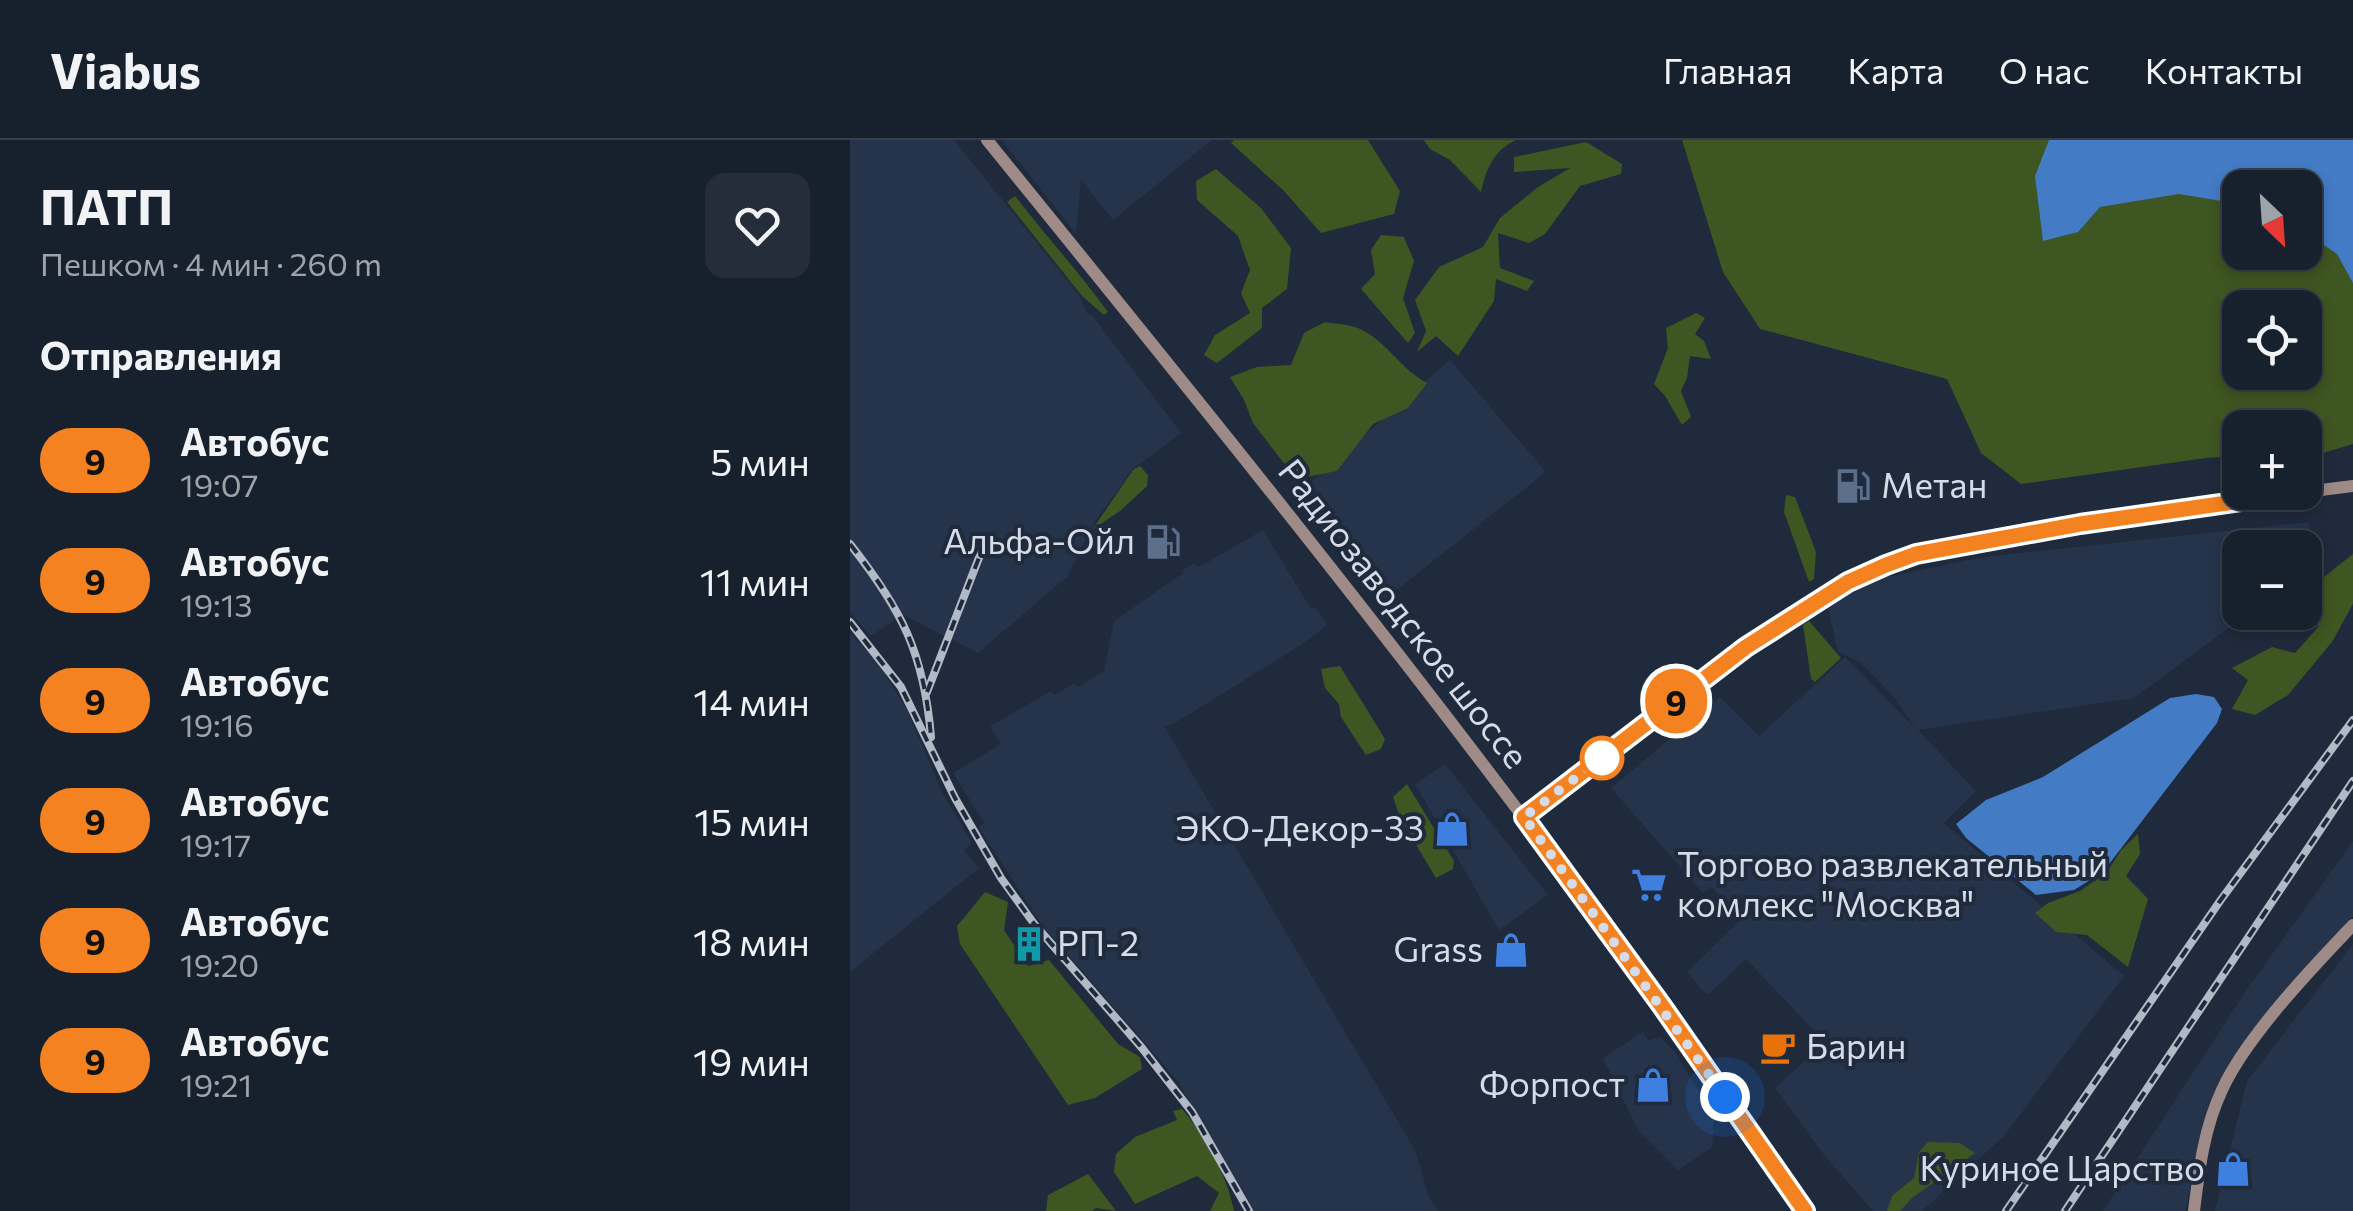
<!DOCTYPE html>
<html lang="ru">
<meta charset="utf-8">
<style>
body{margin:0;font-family:Commissioner,sans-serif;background:#242d39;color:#f1f3f6;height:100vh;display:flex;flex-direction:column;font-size:38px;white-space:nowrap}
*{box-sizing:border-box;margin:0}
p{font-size:32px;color:#9ea3aa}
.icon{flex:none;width:55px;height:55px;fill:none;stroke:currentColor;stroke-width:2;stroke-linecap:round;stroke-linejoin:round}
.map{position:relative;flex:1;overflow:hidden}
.sheet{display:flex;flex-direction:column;background:#17202d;width:850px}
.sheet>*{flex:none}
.badge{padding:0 20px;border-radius:32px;font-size:35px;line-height:65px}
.needle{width:65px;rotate:155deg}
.tools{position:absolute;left:1372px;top:30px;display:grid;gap:20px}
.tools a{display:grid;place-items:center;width:100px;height:100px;border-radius:20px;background:#17202d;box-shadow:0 5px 15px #0003,0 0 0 2px #363e49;font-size:50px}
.you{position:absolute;width:50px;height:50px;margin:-25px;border:8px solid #fff;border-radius:50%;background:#1a73e8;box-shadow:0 0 0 15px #1a73e833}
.map>.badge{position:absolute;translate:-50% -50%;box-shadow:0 0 0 5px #fff}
h2{padding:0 40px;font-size:38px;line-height:90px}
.round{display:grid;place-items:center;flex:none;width:105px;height:105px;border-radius:20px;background:#242d39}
.headline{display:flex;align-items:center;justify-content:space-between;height:170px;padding:0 40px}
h1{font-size:48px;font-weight:700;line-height:75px}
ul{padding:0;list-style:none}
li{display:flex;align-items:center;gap:30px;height:120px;padding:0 40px}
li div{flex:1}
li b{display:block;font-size:38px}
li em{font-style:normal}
li .badge{min-width:110px;font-weight:700;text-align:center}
header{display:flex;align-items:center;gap:60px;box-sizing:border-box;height:140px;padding:0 50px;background:#17202d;border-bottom:2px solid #363e49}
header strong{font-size:48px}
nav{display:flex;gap:55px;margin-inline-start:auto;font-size:35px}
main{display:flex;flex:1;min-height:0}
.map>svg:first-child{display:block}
</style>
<header>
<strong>Viabus</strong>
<nav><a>Главная</a><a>Карта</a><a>О нас</a><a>Контакты</a></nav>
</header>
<main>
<section class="sheet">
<div class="headline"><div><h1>ПАТП</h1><p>Пешком · 4 мин · 260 m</p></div><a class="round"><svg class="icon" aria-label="heart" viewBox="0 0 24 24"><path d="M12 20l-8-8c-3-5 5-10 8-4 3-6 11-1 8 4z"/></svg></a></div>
<h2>Отправления</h2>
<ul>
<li><span class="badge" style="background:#f58220;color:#111">9</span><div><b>Автобус</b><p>19:07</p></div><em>5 мин</em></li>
<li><span class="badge" style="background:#f58220;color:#111">9</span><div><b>Автобус</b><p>19:13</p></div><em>11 мин</em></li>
<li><span class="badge" style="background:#f58220;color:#111">9</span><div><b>Автобус</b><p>19:16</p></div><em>14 мин</em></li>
<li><span class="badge" style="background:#f58220;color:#111">9</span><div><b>Автобус</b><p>19:17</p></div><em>15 мин</em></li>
<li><span class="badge" style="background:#f58220;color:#111">9</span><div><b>Автобус</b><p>19:20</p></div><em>18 мин</em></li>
<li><span class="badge" style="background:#f58220;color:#111">9</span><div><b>Автобус</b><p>19:21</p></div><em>19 мин</em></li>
</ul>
</section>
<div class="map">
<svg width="1503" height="1071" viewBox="0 0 1503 1071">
<rect width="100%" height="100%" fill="#1f2a3c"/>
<g fill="#25344b">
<polygon points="0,0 104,0 229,155 238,175 242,175 331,293 282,330 244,383 218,436 128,513 53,475 21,496 0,473"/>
<polygon points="152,0 362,0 263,80 231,40 226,94"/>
<polygon points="600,220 696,332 535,459 451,351"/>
<polygon points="1459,382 1466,454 1455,458 1455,408 1390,408 1390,472 1417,473 1381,486 1284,558 1068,590 1126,651 1094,683 1274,836 1154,996 1072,1071 1023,1071 974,1015 925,948 975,902 896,819 859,854 853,851 837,832 890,780 862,747 853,753 761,648 870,557 909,596 995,517 1066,589 1045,558 1010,522 988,512 978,468 1013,442 1133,417"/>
<polygon points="413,390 461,469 465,467 477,485 451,505 325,583 314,586 566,1012 578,1055 588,1071 404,1071 326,939 192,785 128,687 134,683 103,633 151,604 140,586 201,551 204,555 225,543 228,547 254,531 264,481 333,433 332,430 345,423 347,427 354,424"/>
<polygon points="0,493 27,522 56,568 92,652 122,703 114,710 129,728 0,832"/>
<polygon points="595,624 698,755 649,790 565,644"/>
<polygon points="1503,701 1503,776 1431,854 1399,894 1372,938 1359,963 1348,1006 1336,1071 1253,1071 1396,851"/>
<polygon points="1503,804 1503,1071 1365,1071 1397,941"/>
<polygon points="793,892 798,900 811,897 825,913 864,976 862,1007 828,1030 788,990 753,918"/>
</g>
<g fill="#3e5621" fill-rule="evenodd">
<polygon points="384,0 518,0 550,51 544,74 471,93 434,51 381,3"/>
<path d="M574,0h92c-22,10 -30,29 -35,52l-31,-32 -20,-11z"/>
<path d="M832,0h671v304l-30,9 -18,1v-26h-65v28l-34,2 -185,26 -40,-31 -34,-74 -187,-50 -37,-57zM1390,48h65v64h-65zM1390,168h65v64h-65z"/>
<polygon points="736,2 772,24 771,34 730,46 695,94 679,103 648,93 650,128 684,141 677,151 646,139 644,161 608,216 586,196 567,212 576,191 565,160 589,127 633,107 650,78 688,47 720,28 664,32 664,17"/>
<polygon points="366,29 411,68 441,108 437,149 412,168 412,188 367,223 354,215 365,195 400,173 391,153 400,130 388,96 347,60 346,41"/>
<path d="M165,56c31,40 64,76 93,116l-4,3 -22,-19 -75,-94z"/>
<polygon points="531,95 554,97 564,121 553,158 565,193 558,203 511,149 525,134 521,110"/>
<polygon points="846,173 855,178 845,194 854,201 861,219 840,216 837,238 831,251 841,277 832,285 815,256 804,244 818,208 816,188"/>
<path d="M475,182c10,2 23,2 33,6 28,12 42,41 69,55l-19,25 -35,16 -36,47 -41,8 -43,-56 -9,-23 -14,-23 27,-10 34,-2 13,-32z"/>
<polygon points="290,326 298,335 297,346 270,371 242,390 283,330"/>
<polygon points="936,355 945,357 966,412 964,439 959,442 934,372"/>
<polygon points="1503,414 1503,464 1482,502 1438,555 1405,575 1382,569 1398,540 1382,528 1422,507 1445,513 1469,486 1447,475 1455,472 1459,449"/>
<polygon points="959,481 991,518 965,542 961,539 953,485"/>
<polygon points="490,526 535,599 531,609 516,615 491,577 489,564 475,548 471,529"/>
<polygon points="557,644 604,721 603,729 586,738 550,678 543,657"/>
<polygon points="1288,694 1290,714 1276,736 1298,759 1278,827 1237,795 1206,792 1185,773 1198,763 1230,751 1257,732 1271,710"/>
<polygon points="135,752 158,762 154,790 178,826 199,820 268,904 290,917 292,929 245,958 218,965 110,804 107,786"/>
<path d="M332,969c24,28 45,66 52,102h-24l9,-18 -22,-17 -62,28 -21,-32 2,-18 19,-17 42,-17 -4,-9z"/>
<polygon points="1078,1002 1110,1003 1125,1013 1062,1058 1050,1071 1037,1071 1042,1056 1064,1038 1069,1012"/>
<polygon points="238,1034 266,1071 246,1068 242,1071 196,1071 198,1055"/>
</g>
<g fill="#447bc5">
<polygon points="1199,0 1503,0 1503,143 1487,114 1455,92 1455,48 1390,48 1390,64 1329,54 1250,67 1228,92 1193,101 1185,36"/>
<polygon points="1346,554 1364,557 1372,569 1367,583 1253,732 1224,750 1186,755 1116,698 1106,684 1136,660 1193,637 1320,558"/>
</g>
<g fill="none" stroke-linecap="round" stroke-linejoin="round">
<g stroke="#9e8a87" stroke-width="12">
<path d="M137,0c181,223 363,447 536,677 98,129 189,262 282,394"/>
<polyline points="1455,352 1503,346"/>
<polyline points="673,677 896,507 998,442 1036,425 1066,414 1230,383 1455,352"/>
<path d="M1344,1071c5,-41 10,-83 28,-121 24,-53 90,-122 131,-165"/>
</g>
<defs>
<g id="rail">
<path d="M0,404c52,66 74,109 81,193"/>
<polyline points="0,482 51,547 105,658 151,738 185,785 292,908 342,972 399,1071"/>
<polyline points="77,552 137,397"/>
<polyline points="1156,1071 1370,761 1503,580"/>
<polyline points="1215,1071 1503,641"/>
</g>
</defs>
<use href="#rail" stroke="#b1b9c6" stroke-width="8"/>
<use href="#rail" stroke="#1f2a3c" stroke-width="4" stroke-dasharray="11" stroke-linecap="butt"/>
</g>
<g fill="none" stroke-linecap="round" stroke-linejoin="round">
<defs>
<polyline id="line" points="955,1071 812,866 674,677 896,507 998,442 1036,425 1066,414 1230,384 1454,352"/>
</defs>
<use href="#line" stroke="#fff" stroke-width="22"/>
<use href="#line" stroke="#f58220" stroke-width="15"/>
<polyline stroke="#d5dce8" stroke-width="10" stroke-dasharray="0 18" points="752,618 674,677 875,957"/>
</g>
<defs>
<symbol id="fuel-bare" viewBox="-9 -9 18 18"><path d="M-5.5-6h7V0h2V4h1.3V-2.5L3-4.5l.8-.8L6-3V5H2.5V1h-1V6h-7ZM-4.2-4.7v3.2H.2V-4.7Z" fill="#5c6f8a" stroke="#1f2a3c" stroke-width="2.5" paint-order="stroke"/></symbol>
<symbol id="shop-bare" viewBox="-9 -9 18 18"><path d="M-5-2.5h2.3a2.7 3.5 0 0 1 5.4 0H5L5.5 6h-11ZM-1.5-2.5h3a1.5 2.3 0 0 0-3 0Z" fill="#3f7fe0" stroke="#1f2a3c" stroke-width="2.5" paint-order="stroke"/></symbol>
<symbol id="supermarket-bare" viewBox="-9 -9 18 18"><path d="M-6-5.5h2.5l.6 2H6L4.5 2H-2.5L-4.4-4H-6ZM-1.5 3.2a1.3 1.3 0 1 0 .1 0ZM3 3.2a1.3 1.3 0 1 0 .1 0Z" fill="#3f7fe0" stroke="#1f2a3c" stroke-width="2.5" paint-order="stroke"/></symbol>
<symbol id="building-bare" viewBox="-9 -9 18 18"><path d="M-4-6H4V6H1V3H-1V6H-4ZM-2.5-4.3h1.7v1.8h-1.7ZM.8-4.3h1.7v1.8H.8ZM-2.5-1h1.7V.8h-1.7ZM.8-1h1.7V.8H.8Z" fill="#0f9aa8" stroke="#1f2a3c" stroke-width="2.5" paint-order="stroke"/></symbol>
<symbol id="cafe-bare" viewBox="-9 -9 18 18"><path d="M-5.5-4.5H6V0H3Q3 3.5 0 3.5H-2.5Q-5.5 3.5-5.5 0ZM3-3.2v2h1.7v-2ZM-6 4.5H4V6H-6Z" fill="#e8710a" stroke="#1f2a3c" stroke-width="2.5" paint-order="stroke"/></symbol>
</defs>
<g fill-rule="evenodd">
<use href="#fuel-bare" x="978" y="321" width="50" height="50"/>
<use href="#fuel-bare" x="288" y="377" width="50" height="50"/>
<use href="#shop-bare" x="577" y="664" width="50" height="50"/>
<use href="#supermarket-bare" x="774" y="720" width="50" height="50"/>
<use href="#building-bare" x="154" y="779" width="50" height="50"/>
<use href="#shop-bare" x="636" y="785" width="50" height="50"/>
<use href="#cafe-bare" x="903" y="882" width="50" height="50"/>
<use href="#shop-bare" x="778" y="920" width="50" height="50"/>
<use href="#shop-bare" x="1358" y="1004" width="50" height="50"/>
</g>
<circle fill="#fff" stroke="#f58220" stroke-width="5" cx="752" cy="618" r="20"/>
<g text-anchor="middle" stroke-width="8" stroke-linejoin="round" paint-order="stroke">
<g font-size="35" fill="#d5dce8" stroke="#1f2a3c" text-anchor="end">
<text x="1031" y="358" text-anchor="start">Метан</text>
<text x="285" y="414">Альфа-Ойл</text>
<text x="574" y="701">ЭКО-Декор-33</text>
<text x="827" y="737" text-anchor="start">Торгово развлекательный<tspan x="827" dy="40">комлекс "Москва"</tspan></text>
<text x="207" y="816" text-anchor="start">РП-2</text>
<text x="633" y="822">Grass</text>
<text x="956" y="919" text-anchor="start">Барин</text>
<text x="775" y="957">Форпост</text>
<text x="1355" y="1041">Куриное Царство</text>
</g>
<g font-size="35" fill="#d5dce8" stroke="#1f2a3c">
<text transform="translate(553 474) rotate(52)" y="12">Радиозаводское шоссе</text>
</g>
</g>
</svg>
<div class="tools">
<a><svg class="needle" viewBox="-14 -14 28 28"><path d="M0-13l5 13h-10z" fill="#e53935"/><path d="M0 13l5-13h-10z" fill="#9ea3aa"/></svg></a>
<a><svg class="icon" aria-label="locate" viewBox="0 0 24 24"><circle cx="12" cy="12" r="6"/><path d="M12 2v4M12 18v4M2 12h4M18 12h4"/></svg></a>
<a>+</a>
<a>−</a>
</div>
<div class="you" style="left:875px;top:957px"></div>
<b class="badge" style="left:826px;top:561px;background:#f58220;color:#111">9</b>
</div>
</main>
